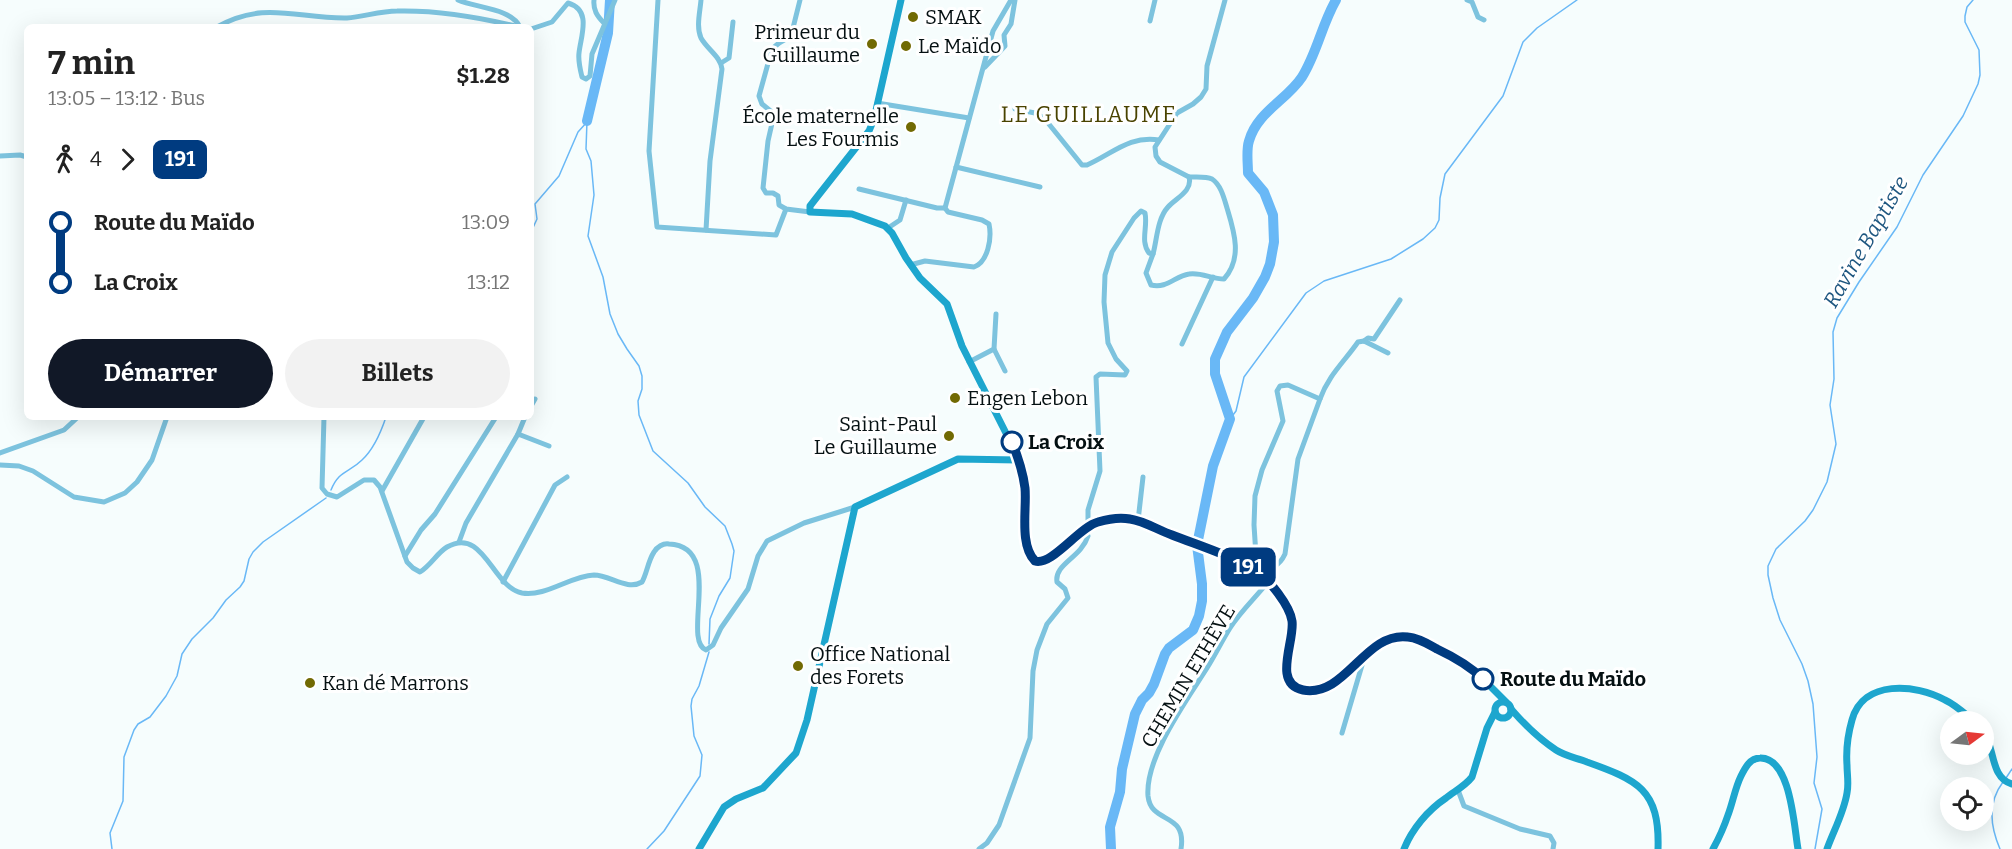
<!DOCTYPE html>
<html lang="fr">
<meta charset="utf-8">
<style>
body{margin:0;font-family:Bitter,serif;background:#f2f2f2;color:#222;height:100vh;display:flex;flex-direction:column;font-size:22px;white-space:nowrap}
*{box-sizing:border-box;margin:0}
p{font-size:20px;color:#767676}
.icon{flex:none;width:33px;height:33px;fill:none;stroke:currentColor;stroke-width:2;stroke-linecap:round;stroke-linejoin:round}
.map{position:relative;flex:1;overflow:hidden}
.panel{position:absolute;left:24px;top:24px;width:510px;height:396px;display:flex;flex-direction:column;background:#fff;border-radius:9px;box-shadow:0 6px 24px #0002}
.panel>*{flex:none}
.badge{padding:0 12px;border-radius:9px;font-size:21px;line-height:39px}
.needle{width:39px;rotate:75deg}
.tools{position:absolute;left:1940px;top:711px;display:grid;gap:12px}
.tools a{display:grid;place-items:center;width:54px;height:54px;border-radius:50%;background:#fff;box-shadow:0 6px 24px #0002;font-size:30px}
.map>.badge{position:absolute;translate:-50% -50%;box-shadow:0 0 0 3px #fff}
.legs{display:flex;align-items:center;gap:9px;height:66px;padding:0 24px;font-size:20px}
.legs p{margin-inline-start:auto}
.summary{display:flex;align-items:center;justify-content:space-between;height:102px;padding:0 24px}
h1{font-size:33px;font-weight:700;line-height:45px}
.button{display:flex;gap:12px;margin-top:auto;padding:12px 24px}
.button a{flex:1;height:69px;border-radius:36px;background:#111827;color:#fff;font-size:24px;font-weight:700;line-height:69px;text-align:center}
.button a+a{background:#f2f2f2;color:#222}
ul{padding:0 24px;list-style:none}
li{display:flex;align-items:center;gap:21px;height:60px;font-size:22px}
li i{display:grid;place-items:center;width:9px;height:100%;margin:0 8px;background:currentColor}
li i::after{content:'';width:15px;height:15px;margin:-8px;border:4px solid;border-radius:50%;background:#fff}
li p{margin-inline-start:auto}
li:first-child i{background:linear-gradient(#0000 50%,currentColor 0)}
li:last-child i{background:linear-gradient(currentColor 50%,#0000 0)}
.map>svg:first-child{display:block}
</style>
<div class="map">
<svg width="2012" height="849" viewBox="0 0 2012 849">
<rect width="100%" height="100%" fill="#f6fdfd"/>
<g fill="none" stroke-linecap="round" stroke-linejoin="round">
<g stroke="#69b8f6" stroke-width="1.5">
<polyline points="587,121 586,149 591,161 594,195 588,236 603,277 610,314 618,334 627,349 639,366 642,376 642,389 638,401 639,415 653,451 688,483 705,507 725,526 732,544 734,551 730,578 719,596 710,619 709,644"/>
<polyline points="531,232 537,219 535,204 559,176 578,132 587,122"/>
<polyline points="1230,419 1236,411 1244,377 1306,293 1324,281 1391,259 1423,239 1435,228 1439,220 1440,198 1445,174 1503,96 1523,42 1537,28 1577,0"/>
<path d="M331,490c8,-20 18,-17 31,-30 12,-11 19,-28 24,-43"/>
<polyline points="2006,778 2012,769"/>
<polyline points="112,849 110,833 123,801 124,757 134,730 138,724 150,717 166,696 177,676 182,654 192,639 213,618 226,600 240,587 244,581 249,559 253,552 263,542 326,498"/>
<polyline points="647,849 664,831 700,776 702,755 694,736 691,706 692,699 699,686 709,652"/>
<polyline points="1815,849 1822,809 1814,783 1817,757 1813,704 1808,681 1802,664 1780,620 1773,598 1768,575 1768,566 1776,549 1805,521 1813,510 1827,482 1836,444 1830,405 1834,379 1833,332 1837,318 1859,282 1897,227 1923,175 1963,116 1978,84 1980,75 1979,50 1965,22 1965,16 1967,7 1973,0"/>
<path d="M2000,849c-10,-23 -13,-46 3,-67"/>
</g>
<g stroke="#69b8f6" stroke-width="10">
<polyline points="587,121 608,33 610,0"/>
<path d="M1111,849l-1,-22 10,-35 2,-23 13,-55 7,-14 7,-7 5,-9 11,-30 4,-6 24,-18 6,-14 3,-15v-17l-5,-39 16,-79 17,-47 -15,-45v-15l12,-27 26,-34 12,-21 5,-13 4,-22 -1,-27 -9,-23 -16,-19c0,-10 -2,-23 1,-32 8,-29 38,-41 53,-64 15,-24 20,-53 34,-77"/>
</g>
<g stroke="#7dc3de" stroke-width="5">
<path d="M458,0c18,8 53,8 62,27"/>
<path d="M594,0c-1,10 3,16 10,23"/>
<polyline points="658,0 649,151 657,227 776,235 786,209"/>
<path d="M701,0c-1,12 -5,27 0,38 6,11 20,19 21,31l-12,92 -4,69"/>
<polyline points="800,0 791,36 779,43 772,49 759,96 762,104 773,113 773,119 768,141 763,188 766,193 773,193 778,196 779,205 786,209 810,212"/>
<polyline points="1467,0 1472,2 1478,17 1484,20"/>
<polyline points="1150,21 1155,0"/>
<path d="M217,27c47,-27 81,-8 130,-9 16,-1 33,-7 50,-7 41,-1 82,6 122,16"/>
<path d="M531,29l21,-7 16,-19c24,7 13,32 11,50 -1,8 1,16 3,24l4,2 4,-3 2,-22 23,-54"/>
<polyline points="721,63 729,58 733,22"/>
<polyline points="985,67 1005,46 1004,35 1011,24 1015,0"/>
<polyline points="877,103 969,118"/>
<path d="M1015,109l20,4 9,5 38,47h5c25,-11 43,-30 72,-25"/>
<polyline points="0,156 20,155 27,157"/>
<polyline points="956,167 1040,187"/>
<polyline points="859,189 937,208 945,208"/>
<polyline points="888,228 900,220 906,200"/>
<path d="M1153,254l-7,19 5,12c16,4 24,-9 38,-11 12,-2 23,5 35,5 19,-21 10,-48 3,-71 -3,-10 -6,-23 -15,-29 -6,-3 -16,-2 -23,-2"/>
<path d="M910,265l15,-4 49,6c14,-5 18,-29 15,-43l-7,-4 -34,-8 -3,-4 48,-177 18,-31"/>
<polyline points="1364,341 1368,338 1374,339 1400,300"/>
<polyline points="1182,344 1213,277"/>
<polyline points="994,349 1005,371"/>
<polyline points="969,362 994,349 996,314"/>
<path d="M1288,385l32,14 -22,60 -13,95c-6,13 -14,15 -28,17l-3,-46 1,-29 7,-26 21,-49 -6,-30 3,-5z"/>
<path d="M1320,399c8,-23 24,-37 38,-57l6,-1 24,12"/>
<polyline points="531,406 535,399"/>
<path d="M324,417l-2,71 5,6 10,3 27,-17h10l6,7 27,75 6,6 7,4c11,-7 17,-19 27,-25 37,-21 45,40 75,46 24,4 48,-17 72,-18 16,0 33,16 48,7 5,-9 6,-21 12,-30 3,-5 9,-9 15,-8 56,2 12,96 37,106l7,-5 8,-17 27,-39 10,-33 9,-15 37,-18 51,-16"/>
<polyline points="518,434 525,417"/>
<polyline points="0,453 64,430 78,417"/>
<polyline points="0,465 19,466 33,471 74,497 104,502 125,493 137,482 152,460 167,417"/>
<polyline points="382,491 424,417"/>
<polyline points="1138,521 1143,477"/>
<path d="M1088,527v-17l12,-39 -4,-94 4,-3 25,1 2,-4 -11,-12 -8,-16 -4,-41 1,-27 7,-23 22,-34 7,-7 4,2c3,14 -5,28 4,40l4,1c4,-14 4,-35 15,-47 8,-9 25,-16 21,-30l-29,-15 -4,-6 -1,-9 22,-34 16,-9 8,-7 5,-8 1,-23 18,-66"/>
<polyline points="459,542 466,523 518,434 549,446"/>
<polyline points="405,556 421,530 435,514 496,417"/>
<polyline points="503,582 555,485 567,477"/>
<polyline points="1342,733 1365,655"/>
<polyline points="1458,790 1464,806 1520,829 1550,836 1554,843 1553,849"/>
<path d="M979,849l8,-6 12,-18 31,-87 3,-67 4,-21 10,-26 21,-26 -3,-9 -8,-7c-3,-18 24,-24 31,-46l-3,-7"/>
<path d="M1181,849c6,-38 -30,-24 -33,-53 -3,-39 39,-96 59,-128 8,-13 15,-27 23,-40 10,-16 26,-31 38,-46"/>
</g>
<g stroke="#1da6ce" stroke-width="7">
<polyline points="901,0 874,119 869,131 817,197 810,206 810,212 852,214 885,226 892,233 906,258 920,278 947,304 962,346 1016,453 1023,478 1025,528 1031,557 1038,562 1045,560 1094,523 1110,519 1129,518 1223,555 1257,571 1268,582 1287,607 1292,622 1286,671 1289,681 1294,687 1312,691 1327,686 1378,646 1393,639 1406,636 1418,639 1457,659 1476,672 1506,702"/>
<circle cx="1503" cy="710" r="8"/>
<path d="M1511,709c13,15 28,30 45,41 9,6 21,8 31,12 50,18 73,27 71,87"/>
<path d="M1983,730c12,17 7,48 29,54"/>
<polyline points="699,849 724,807 736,799 763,788 796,753 807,720 855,507 958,459 1019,460"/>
<path d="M1404,849c8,-20 24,-39 42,-51 9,-7 19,-12 26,-21l15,-49 8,-16"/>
<path d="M1713,849c6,-11 11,-22 15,-34 5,-13 7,-27 13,-39 4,-8 9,-18 19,-18 31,-1 34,69 38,91"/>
<path d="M1827,849c7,-19 17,-37 20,-56 2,-9 0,-19 0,-28 -1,-14 1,-31 5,-45 11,-41 64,-36 93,-20 11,5 20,14 30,22"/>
</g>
</g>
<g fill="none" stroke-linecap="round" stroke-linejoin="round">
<defs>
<path id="line-1" d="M1012,442c6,15 11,30 13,46 2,20 -6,57 10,73 17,5 44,-34 63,-39 10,-3 22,-5 32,-3 14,2 28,11 42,16 28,11 58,20 84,36 13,8 34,35 36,50 3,20 -20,63 11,69 43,8 62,-59 105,-53 11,1 20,7 29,12 17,8 33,17 46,30"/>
</defs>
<use href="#line-1" stroke="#fff" stroke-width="14"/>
<use href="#line-1" stroke="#003b80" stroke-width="9"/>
</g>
<g fill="#716a03" stroke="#fff" stroke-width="2">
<circle cx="913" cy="17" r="6"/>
<circle cx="872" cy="44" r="6"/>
<circle cx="906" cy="46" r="6"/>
<circle cx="911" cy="127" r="6"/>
<circle cx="955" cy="398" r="6"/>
<circle cx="949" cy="436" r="6"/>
<circle cx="798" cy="666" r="6"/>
<circle cx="310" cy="683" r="6"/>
</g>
<g fill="#fff" stroke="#003b80" stroke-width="3">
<circle cx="1012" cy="442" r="10"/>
<circle cx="1483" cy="679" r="10"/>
</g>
<g text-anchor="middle" stroke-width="6" stroke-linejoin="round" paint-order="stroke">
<g font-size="20" fill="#051012" stroke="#fff" text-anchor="start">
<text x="925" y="24">SMAK</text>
<text x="860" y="39" text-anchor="end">Primeur du<tspan x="860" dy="23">Guillaume</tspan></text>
<text x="918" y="53">Le Maïdo</text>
<text x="899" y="123" text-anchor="end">École maternelle<tspan x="899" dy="23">Les Fourmis</tspan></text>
<text x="967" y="405">Engen Lebon</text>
<text x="937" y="431" text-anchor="end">Saint-Paul<tspan x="937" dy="23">Le Guillaume</tspan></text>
<text x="810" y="661">Office National<tspan x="810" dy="23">des Forets</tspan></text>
<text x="322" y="690">Kan dé Marrons</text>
</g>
<g font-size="20" font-weight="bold" fill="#051012" stroke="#fff" text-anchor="start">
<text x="1028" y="449">La Croix</text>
<text x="1500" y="686">Route du Maïdo</text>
</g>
<g font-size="20" fill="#051012" stroke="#fff">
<text transform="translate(1188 676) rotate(-59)" y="7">CHEMIN ETHÈVE</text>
</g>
<g font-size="21" font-style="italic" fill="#1f5780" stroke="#fff">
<text transform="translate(1866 242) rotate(-60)" y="7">Ravine Baptiste</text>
</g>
<g font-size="22" letter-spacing="1.5" fill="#494300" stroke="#fff">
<text x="1089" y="122">LE GUILLAUME</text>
</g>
</g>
</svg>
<div class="tools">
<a><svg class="needle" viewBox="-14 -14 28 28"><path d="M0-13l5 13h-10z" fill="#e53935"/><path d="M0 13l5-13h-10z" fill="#767676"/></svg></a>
<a><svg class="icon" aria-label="locate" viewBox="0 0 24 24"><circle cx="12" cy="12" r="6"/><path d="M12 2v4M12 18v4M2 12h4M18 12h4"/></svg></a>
</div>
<b class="badge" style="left:1248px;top:567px;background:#003b80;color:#fff">191</b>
<section class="panel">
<div class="summary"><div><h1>7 min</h1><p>13:05 – 13:12 · Bus</p></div><b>$1.28</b></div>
<div class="legs"><svg class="icon" aria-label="walk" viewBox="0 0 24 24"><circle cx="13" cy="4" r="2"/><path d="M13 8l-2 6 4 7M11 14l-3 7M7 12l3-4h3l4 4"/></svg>4<svg class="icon" aria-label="forward" viewBox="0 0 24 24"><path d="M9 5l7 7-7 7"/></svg><b class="badge" style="background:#003b80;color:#fff">191</b></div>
<ul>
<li><i style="color:#003b80"></i><b>Route du Maïdo</b><p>13:09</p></li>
<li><i style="color:#003b80"></i><b>La Croix</b><p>13:12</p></li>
</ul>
<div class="button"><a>Démarrer</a><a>Billets</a></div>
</section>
</div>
